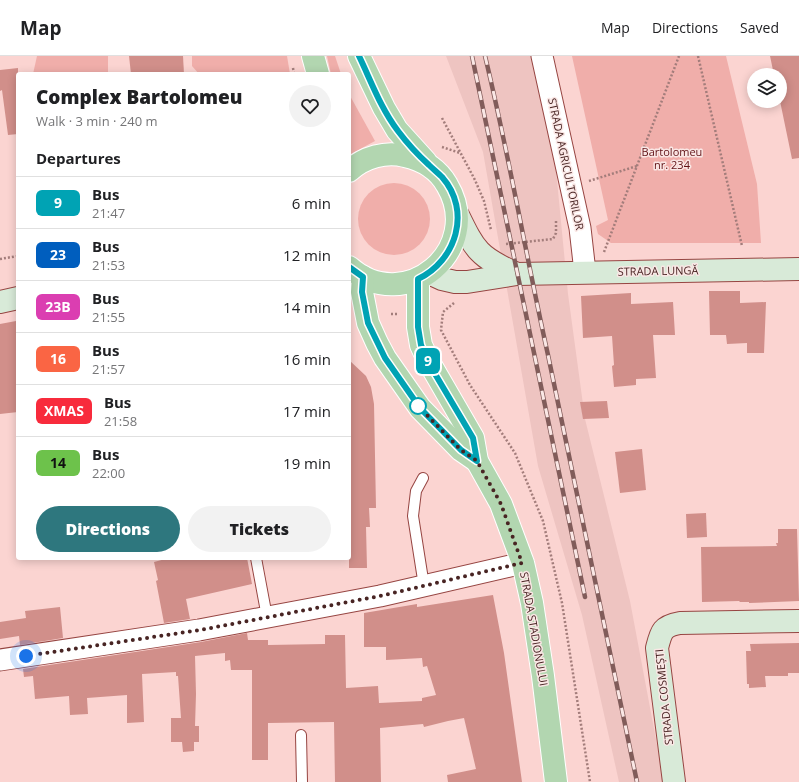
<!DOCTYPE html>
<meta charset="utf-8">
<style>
body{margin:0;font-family:"Open Sans",sans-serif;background:#f2f2f2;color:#202124;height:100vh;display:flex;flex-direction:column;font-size:15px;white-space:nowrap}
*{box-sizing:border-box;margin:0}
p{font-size:13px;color:#757577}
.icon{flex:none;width:22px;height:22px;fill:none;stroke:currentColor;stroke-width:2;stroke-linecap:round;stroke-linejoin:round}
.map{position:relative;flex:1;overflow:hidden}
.details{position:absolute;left:16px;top:16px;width:335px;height:488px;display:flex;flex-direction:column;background:#fff;border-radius:4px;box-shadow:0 2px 10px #0003}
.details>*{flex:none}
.badge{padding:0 8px;border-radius:6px;font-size:14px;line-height:26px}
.buttons{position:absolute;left:747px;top:12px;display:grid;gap:8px}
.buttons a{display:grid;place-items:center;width:40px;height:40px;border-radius:50%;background:#fff;box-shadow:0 2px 10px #0003;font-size:20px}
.you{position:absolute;width:20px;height:20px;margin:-10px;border:3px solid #fff;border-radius:50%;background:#1a73e8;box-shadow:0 0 0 6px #1a73e833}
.map>.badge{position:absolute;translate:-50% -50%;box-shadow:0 0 0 2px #fff}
h2{padding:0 20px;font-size:15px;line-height:36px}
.round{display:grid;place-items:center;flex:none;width:42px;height:42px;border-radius:21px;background:#f2f2f2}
.headline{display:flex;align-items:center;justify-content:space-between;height:68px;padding:0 20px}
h1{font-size:19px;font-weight:800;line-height:30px}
.primary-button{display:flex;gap:8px;margin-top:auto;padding:8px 20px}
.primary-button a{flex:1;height:46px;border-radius:24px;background:#2e777e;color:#fff;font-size:16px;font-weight:800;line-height:46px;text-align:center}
.primary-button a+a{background:#f2f2f2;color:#202124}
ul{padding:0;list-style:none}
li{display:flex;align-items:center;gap:12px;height:52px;padding:0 20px;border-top:1px solid #e0e0e0}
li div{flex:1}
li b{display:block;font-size:15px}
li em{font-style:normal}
li .badge{min-width:44px;font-weight:700;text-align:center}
header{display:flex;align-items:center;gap:24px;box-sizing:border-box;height:56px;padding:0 20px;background:#fff;border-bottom:1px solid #e0e0e0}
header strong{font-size:19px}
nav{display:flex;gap:22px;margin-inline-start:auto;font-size:14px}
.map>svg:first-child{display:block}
</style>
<header>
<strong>Map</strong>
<nav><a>Map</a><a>Directions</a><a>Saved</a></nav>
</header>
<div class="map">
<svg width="799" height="726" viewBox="0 0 799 726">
<rect width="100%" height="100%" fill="#fbd4d1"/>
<polygon fill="#eec4c1" points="446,0 545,0 568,238 585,363 630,545 664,726 619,726 582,559 538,410 483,96"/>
<g fill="#f0aeaa">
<polygon points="37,0 108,0 108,18 33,18"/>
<polygon points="192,0 287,0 290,18 199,18 192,10"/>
<polygon points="327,0 335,0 341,18 331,18"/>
<polygon points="572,0 726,0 757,128 761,187 611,187 598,178 596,170 608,164"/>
<polygon points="349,38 375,85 349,99"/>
<circle cx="394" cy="163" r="36"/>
</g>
<g fill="#d18f8a">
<polygon points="129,0 183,0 184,18 131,18"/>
<polygon points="770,0 799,0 799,102 792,103 780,45 780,19 774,19"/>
<polygon points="18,12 18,78 8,79 2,34 0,35 0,14"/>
<polygon points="709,235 740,235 740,247 766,246 764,297 747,297 747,287 727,288 726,279 710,279"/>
<polygon points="631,237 631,248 673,246 675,279 653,279 656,322 636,323 636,329 614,331 612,310 614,309 612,280 583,282 581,240"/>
<polygon points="16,265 18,273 18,356 0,358 0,268"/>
<polygon points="349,304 366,320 371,331 374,348 376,452 369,452 370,471 366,471 367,512 349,512"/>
<polygon points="607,345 609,362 583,363 580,346"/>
<polygon points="642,393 646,434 620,437 615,396"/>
<polygon points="706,457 707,481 687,482 686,458"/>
<polygon points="778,473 797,473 799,545 749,547 749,546 740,546 739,545 702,546 701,491 777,490 776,487 778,487"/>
<polygon points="169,502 247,502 252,528 186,543 190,563 164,567 156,525 158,524 154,506"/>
<polygon points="493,539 504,597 522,726 448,726 447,719 476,713 464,662 448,665 424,671 423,668 380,672 381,726 335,726 334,666 268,667 268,704 252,704 252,614 231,614 230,604 225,605 225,597 195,600 196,638 195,670 199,670 199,686 194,686 194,695 183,696 182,686 171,686 171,662 181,662 178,620 176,620 176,616 142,618 144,666 127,667 127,639 87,642 88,658 70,659 69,640 35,643 33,620 24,621 23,613 201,586 247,577 248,584 268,584 268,589 325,588 325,579 345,579 346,632 378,630 379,647 422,645 422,642 436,639 427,610 423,611 422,602 386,604 386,591 364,591 364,557 417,548 417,551"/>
<polygon points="60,551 63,582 20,589 19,580 0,583 0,566 26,562 25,555"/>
<polygon points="799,587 799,617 788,617 788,620 765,620 766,631 749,632 749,628 747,628 746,595 751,595 750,588"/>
</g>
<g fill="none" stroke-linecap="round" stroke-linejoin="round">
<defs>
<g id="lane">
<polyline points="423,422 416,435 413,460 424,530"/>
<polyline points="256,502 267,561"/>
<polyline points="301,679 302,726"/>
</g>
<g id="street">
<polyline points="542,0 580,172 585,216"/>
<polyline points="0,604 199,574 380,540 523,507"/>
</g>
<g id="secondary">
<path d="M457,157c18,37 21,44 60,61"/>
<polyline points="429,217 442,223 455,226 467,226 517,218 799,213"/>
<polyline points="0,246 18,242"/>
<path d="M674,726l-17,-134c4,-16 5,-22 23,-25l119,-2"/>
</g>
<g id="primary">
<polyline points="313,0 318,18"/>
<polyline points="359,0 384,52 397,74 426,106"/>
<path d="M349,115c15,-14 37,-20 56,-15 18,4 33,13 42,29 38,64 -42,132 -98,82"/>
<polyline points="363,221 362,236 368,267 377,287 385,302 420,352 461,394 477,405"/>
<polyline points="418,223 418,271 421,289 429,306 473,382 477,405 501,448 523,507 532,547 543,620 556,726"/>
</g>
</defs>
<use href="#lane" stroke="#964542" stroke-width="12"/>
<use href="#street" stroke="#964542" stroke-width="23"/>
<use href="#secondary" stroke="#964542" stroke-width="24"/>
<use href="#primary" stroke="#fff" stroke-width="24"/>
<g stroke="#a37d7b" stroke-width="2.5" stroke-dasharray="2 2" stroke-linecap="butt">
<polyline points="698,0 742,190"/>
<polyline points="293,12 294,18"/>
<polyline points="442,62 475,124 484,145 491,174"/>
<polyline points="442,91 460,97"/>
<polyline points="589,125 637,110"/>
<polyline points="506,188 553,183 556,177 556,164"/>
<polyline points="604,196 679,0"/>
<polyline points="0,203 18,200"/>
<polyline points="454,247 443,256 441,274 470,329 515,397 543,465 562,547 590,726"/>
<polyline points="391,258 398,258"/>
</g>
<use href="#lane" stroke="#fff" stroke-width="10"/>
<use href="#street" stroke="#fff" stroke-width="21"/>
<use href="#secondary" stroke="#d8ead8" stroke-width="22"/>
<use href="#primary" stroke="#b2d6b0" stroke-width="22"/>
<defs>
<g id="rail">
<polyline points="472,0 585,541"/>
<path d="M485,0c24,99 41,200 63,299l89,427"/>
</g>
</defs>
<use href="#rail" stroke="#815c5a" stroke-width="4.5"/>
<use href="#rail" stroke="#fae7e5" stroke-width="3" stroke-dasharray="9" stroke-linecap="butt"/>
</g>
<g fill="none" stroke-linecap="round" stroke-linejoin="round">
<defs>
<path id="line" d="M349,211l14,10 -1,15 6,31 17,35 35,50 41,42 16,11 -4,-23 -45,-76 -7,-17 -3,-18v-48c38,-18 54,-68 24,-102 -4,-4 -9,-8 -13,-12 -11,-10 -22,-22 -31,-34 -17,-22 -27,-50 -39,-75"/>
</defs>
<use href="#line" stroke="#fff" stroke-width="9"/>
<use href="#line" stroke="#00a3b4" stroke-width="6"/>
<polyline stroke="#482423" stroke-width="4" stroke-dasharray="0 7.2" points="26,600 200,574 380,540 522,507 501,448 477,405 461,394 418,350"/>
</g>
<circle fill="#fff" stroke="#00a3b4" stroke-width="2" cx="418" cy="350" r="8"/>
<g text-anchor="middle" stroke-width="3" stroke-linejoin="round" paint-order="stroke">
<g font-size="11" fill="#611216" stroke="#fae7e5">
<text x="672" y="100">Bartolomeu<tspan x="672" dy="13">nr. 234</tspan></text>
</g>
<g font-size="11" fill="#482423" stroke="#fae7e5">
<text transform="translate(566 108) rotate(78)" y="4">STRADA AGRICULTORILOR</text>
<text transform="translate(658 215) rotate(-1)" y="4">STRADA LUNGĂ</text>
<text transform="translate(534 573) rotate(80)" y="4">STRADA STADIONULUI</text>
<text transform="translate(664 641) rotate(-96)" y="4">STRADA COSMEȘTI</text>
</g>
</g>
</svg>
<div class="buttons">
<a><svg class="icon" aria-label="layers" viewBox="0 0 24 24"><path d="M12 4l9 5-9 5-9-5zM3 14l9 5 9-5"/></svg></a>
</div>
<div class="you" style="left:26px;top:600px"></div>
<b class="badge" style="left:428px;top:305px;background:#00a3b4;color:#fff">9</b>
<section class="details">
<div class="headline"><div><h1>Complex Bartolomeu</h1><p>Walk · 3 min · 240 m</p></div><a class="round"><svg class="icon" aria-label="heart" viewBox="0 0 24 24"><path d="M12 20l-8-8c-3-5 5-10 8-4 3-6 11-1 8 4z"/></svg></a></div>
<h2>Departures</h2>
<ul>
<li><span class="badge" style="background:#00a3b4;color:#fff">9</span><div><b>Bus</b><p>21:47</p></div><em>6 min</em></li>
<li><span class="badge" style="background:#005ebe;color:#fff">23</span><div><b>Bus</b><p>21:53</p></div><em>12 min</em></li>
<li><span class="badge" style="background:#db3eb1;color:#fff">23B</span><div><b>Bus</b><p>21:55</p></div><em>14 min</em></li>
<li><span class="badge" style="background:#fa6544;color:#fff">16</span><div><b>Bus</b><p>21:57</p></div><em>16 min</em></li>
<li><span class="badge" style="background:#f82b3c;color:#fff">XMAS</span><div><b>Bus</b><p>21:58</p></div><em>17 min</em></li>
<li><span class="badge" style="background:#6dc24b;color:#111">14</span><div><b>Bus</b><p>22:00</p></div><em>19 min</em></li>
</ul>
<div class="primary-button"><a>Directions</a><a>Tickets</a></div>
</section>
</div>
